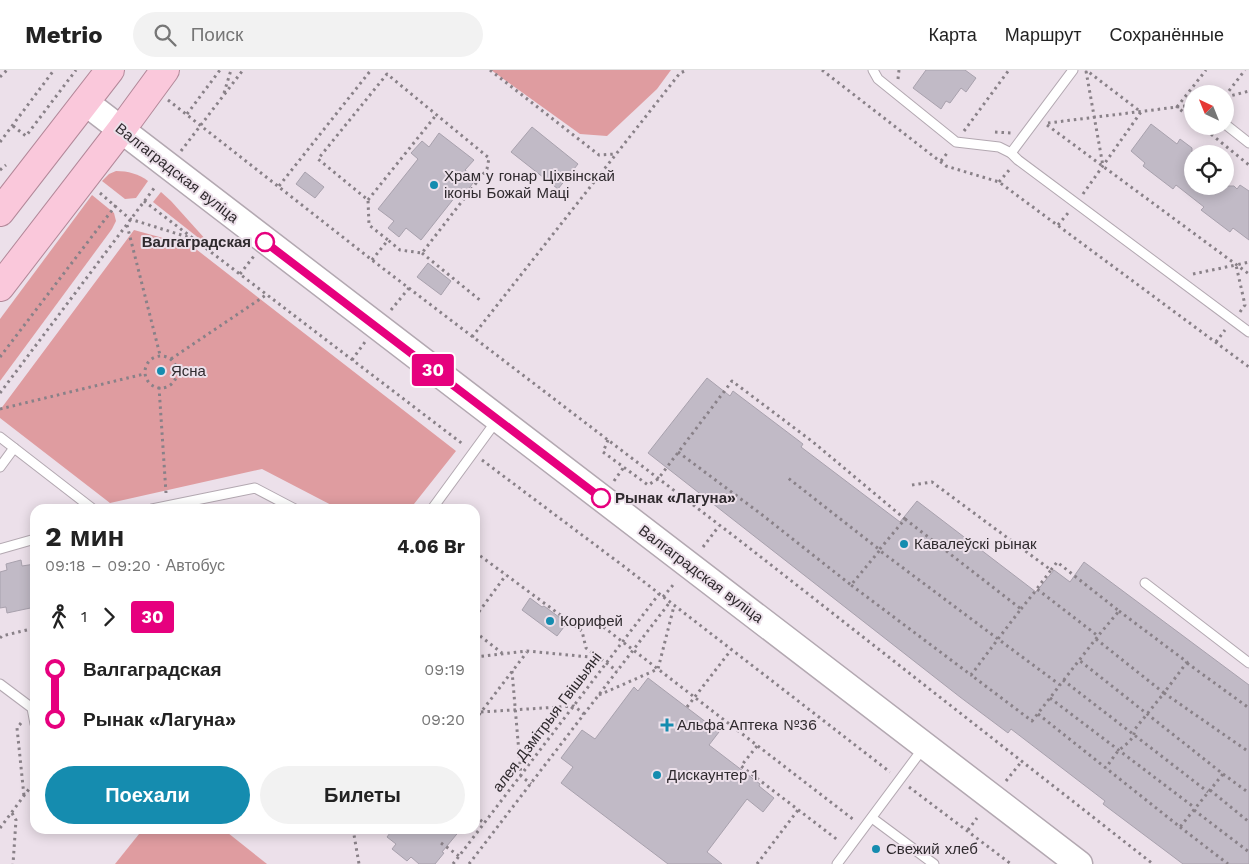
<!DOCTYPE html>
<html lang="ru">
<meta charset="utf-8">
<style>
body{margin:0;font-family:"Work Sans",sans-serif;background:#f2f2f2;color:#222;height:100vh;display:flex;flex-direction:column;font-size:19px;white-space:nowrap}
*{box-sizing:border-box;margin:0}
p{font-size:16px;color:#767676}
.icon{flex:none;width:28px;height:28px;fill:none;stroke:currentColor;stroke-width:2;stroke-linecap:round;stroke-linejoin:round}
.map{position:relative;flex:1;overflow:hidden}
.side{position:absolute;left:30px;top:434px;width:450px;height:330px;display:flex;flex-direction:column;background:#fff;border-radius:15px;box-shadow:0 2px 12px #0003}
.side>*{flex:none}
.badge{padding:0 10px;border-radius:4px;font-size:18px;line-height:32px}
.needle{width:32px;rotate:317deg}
.tools{position:absolute;left:1184px;top:15px;display:grid;gap:10px}
.tools a{display:grid;place-items:center;width:50px;height:50px;border-radius:50%;background:#fff;box-shadow:0 2px 12px #0003;font-size:25px}
.map>.badge{position:absolute;translate:-50% -50%;box-shadow:0 0 0 2px #fff}
.legs{display:flex;align-items:center;gap:8px;height:55px;padding:0 15px;font-size:16px}
.legs p{margin-inline-start:auto}
.headline{display:flex;align-items:center;justify-content:space-between;height:85px;padding:0 15px}
h1{font-size:28px;font-weight:700;line-height:38px}
.action{display:flex;gap:10px;margin-top:auto;padding:10px 15px}
.action a{flex:1;height:58px;border-radius:30px;background:#158caf;color:#fff;font-size:20px;font-weight:700;line-height:58px;text-align:center}
.action a+a{background:#f2f2f2;color:#222}
ul{padding:0 15px;list-style:none}
li{display:flex;align-items:center;gap:18px;height:50px;font-size:19px}
li i{display:grid;place-items:center;width:8px;height:100%;margin:0 6px;background:currentColor}
li i::after{content:'';width:12px;height:12px;margin:-6px;border:4px solid;border-radius:50%;background:#fff}
li p{margin-inline-start:auto}
li:first-child i{background:linear-gradient(#0000 50%,currentColor 0)}
li:last-child i{background:linear-gradient(currentColor 50%,#0000 0)}
header{display:flex;align-items:center;gap:30px;box-sizing:border-box;height:70px;padding:0 25px;background:#fff;border-bottom:1px solid #e0e0e0}
header strong{font-size:24px}
nav{display:flex;gap:28px;margin-inline-start:auto;font-size:18px}
.search{width:350px;height:45px;background:#f2f2f2;display:flex;align-items:center;gap:12px;box-sizing:border-box;padding:0 18px;border-radius:28px;color:#767676;font-size:19px}
.map>svg:first-child{display:block}
</style>
<header>
<strong>Metrio</strong>
<div class="search"><svg class="icon" aria-label="search" viewBox="0 0 24 24"><circle cx="10" cy="10" r="6"/><path d="M15 15l6 6"/></svg>Поиск</div>
<nav><a>Карта</a><a>Маршрут</a><a>Сохранённые</a></nav>
</header>
<div class="map">
<svg width="1249" height="794" viewBox="0 0 1249 794">
<rect width="100%" height="100%" fill="#ece0ea"/>
<g fill="#df9ca0">
<polygon points="491,0 671,0 657,19 607,66 580,64"/>
<path d="M116,101c12,0 23,3 32,10l-12,17 -11,1 -23,-18 7,-7z"/>
<polygon points="161,122 171,131 207,171 205,173 153,132"/>
<polygon points="92,125 114,143 116,151 112,159 0,311 0,249"/>
<polygon points="134,160 192,176 456,381 410,439 339,439 262,399 110,433 0,348 0,340"/>
<polygon points="143,759 223,759 267,794 115,794"/>
</g>
<g fill="#c1bac6" stroke="#a8a1ad">
<polygon points="926,0 965,0 976,8 966,22 961,18 950,33 946,31 941,39 913,18"/>
<polygon points="1151,54 1177,74 1180,69 1192,78 1192,116 1234,116 1237,119 1240,115 1249,121 1249,170 1233,158 1230,162 1201,140 1204,137 1176,115 1173,119 1143,96 1145,93 1131,81"/>
<polygon points="532,57 578,94 558,119 511,82"/>
<polygon points="439,63 474,90 465,100 476,109 464,125 459,122 421,170 406,158 399,167 388,158 394,151 378,139 418,89 411,83 422,71 429,77"/>
<polygon points="305,102 324,117 315,128 296,114"/>
<polygon points="428,193 451,211 441,225 417,207"/>
<polygon points="707,308 730,326 733,321 803,374 801,377 900,452 917,431 1036,522 1054,500 1070,512 1084,492 1249,615 1249,794 1183,794 1103,734 1105,731 1011,659 1008,663 960,627 648,383"/>
<polygon points="21,490 22,496 35,494 35,537 7,543 6,537 0,538 0,502 7,500 6,494"/>
<polygon points="530,528 542,537 544,536 567,553 557,566 522,540"/>
<polygon points="648,608 719,662 709,675 760,714 759,716 774,728 763,742 747,729 707,782 722,794 668,794 561,713 573,697 561,688 582,660 595,669 634,617 638,621"/>
<polygon points="393,759 461,759 442,782 444,783 435,794 419,794 411,787 407,791 392,779 396,774 387,767"/>
</g>
<g fill="none" stroke-linecap="round" stroke-linejoin="round">
<defs>
<g id="service">
<polyline points="873,0 878,9 956,72 999,77 1011,83 1018,90 1249,262"/>
<polyline points="1225,54 1249,73"/>
<polyline points="1011,83 1073,0"/>
<polyline points="0,367 93,439"/>
<polyline points="0,397 14,378"/>
<polyline points="152,439 255,418 295,439"/>
<polyline points="432,439 497,350"/>
<polyline points="0,479 35,469"/>
<polyline points="1145,513 1249,593"/>
<polyline points="0,614 32,638 35,654"/>
<polyline points="872,748 934,794"/>
<polyline points="837,794 924,677"/>
</g>
<path id="secondary" d="M85,32c330,255 663,507 994,762"/>
<g id="trunk">
<polyline points="0,142 110,0"/>
<polyline points="0,217 121,60 165,0"/>
</g>
</defs>
<use href="#service" stroke="#b3a8b1" stroke-width="11"/>
<use href="#secondary" stroke="#b3a8b1" stroke-width="29"/>
<use href="#trunk" stroke="#b28899" stroke-width="30"/>
<g stroke="#898188" stroke-width="3" stroke-dasharray="2.5 4" stroke-linecap="butt">
<polyline points="490,0 599,85 615,84"/>
<polyline points="822,0 946,96 999,112 1249,297"/>
<polyline points="1086,1 1103,96"/>
<polyline points="0,7 7,0"/>
<polyline points="898,9 899,0"/>
<polyline points="224,23 231,0"/>
<polyline points="1225,26 1245,0"/>
<polyline points="1226,27 1249,21"/>
<polyline points="168,30 372,190 743,473 1153,794"/>
<polyline points="1192,35 1177,37 1192,49"/>
<polyline points="187,44 220,0"/>
<polyline points="1048,53 1177,37 1206,0"/>
<polyline points="1047,55 1249,204"/>
<polyline points="13,56 26,66 76,0"/>
<polyline points="1201,56 1249,95"/>
<polyline points="964,61 1009,0"/>
<polyline points="995,62 1011,63"/>
<polyline points="0,72 54,0"/>
<polyline points="181,81 243,0"/>
<polyline points="941,91 948,82"/>
<polyline points="0,100 6,95"/>
<polyline points="999,112 1010,99"/>
<polyline points="279,116 371,0"/>
<polyline points="100,123 130,149 191,168"/>
<polyline points="1083,124 1141,42 1086,0"/>
<polyline points="368,130 437,44"/>
<polyline points="144,131 464,375"/>
<polyline points="127,155 160,285"/>
<polyline points="1058,155 1068,143"/>
<polyline points="422,183 481,231"/>
<polyline points="372,190 388,170 369,155 368,130 318,89 387,4 489,88 487,99 422,183 400,180 388,170"/>
<polyline points="240,204 254,186"/>
<polyline points="1193,204 1236,195"/>
<polyline points="391,240 409,218"/>
<polyline points="1240,242 1245,235 1236,195 1249,192"/>
<polyline points="472,267 680,3 687,0"/>
<polyline points="1216,272 1225,260"/>
<circle cx="161" cy="302" r="16"/>
<polyline points="0,287 116,135"/>
<polyline points="171,289 266,225"/>
<polyline points="352,290 365,272"/>
<polyline points="159,317 166,423"/>
<polyline points="0,323 155,117"/>
<polyline points="0,339 144,304"/>
<polyline points="608,370 603,382 648,415 658,409 732,311 813,372 905,449 879,480 998,569 971,605 851,515"/>
<polyline points="678,382 761,444 851,515 880,480 788,408"/>
<polyline points="482,390 626,498 890,702"/>
<polyline points="614,411 624,397"/>
<polyline points="912,415 932,412 1051,500 1036,520"/>
<polyline points="905,449 1021,539 998,569 1060,615 1032,651 971,605"/>
<polyline points="703,477 719,456"/>
<polyline points="475,482 582,561 586,578 617,601"/>
<polyline points="1051,500 1057,492 1119,541 1098,566"/>
<polyline points="663,527 673,515"/>
<polyline points="1021,539 1037,519 1098,566 1063,611"/>
<polyline points="1119,541 1187,592 1164,623 1249,682"/>
<polyline points="475,547 506,505"/>
<polyline points="593,549 854,750"/>
<polyline points="475,562 502,583"/>
<polyline points="0,568 2,566 35,558"/>
<path d="M1096,569l68,54 -29,36c-1,11 -9,15 -17,22 -4,5 -8,11 -12,17"/>
<polyline points="475,587 527,581 600,588"/>
<polyline points="1187,593 1249,638"/>
<polyline points="512,601 521,706 531,714"/>
<polyline points="1063,610 1208,722"/>
<polyline points="599,625 658,599 674,536"/>
<polyline points="1050,628 1195,738"/>
<polyline points="687,637 731,580"/>
<polyline points="481,642 574,636 584,644"/>
<polyline points="1038,644 1180,757 1223,704 1079,590"/>
<polyline points="475,650 527,582"/>
<polyline points="21,653 17,658 24,726"/>
<polyline points="757,676 741,696 839,771"/>
<polyline points="1223,704 1249,723"/>
<polyline points="1006,711 1022,691"/>
<polyline points="909,717 1011,794"/>
<polyline points="1210,720 1249,752"/>
<polyline points="1194,740 1249,782"/>
<polyline points="12,743 16,750 13,794"/>
<polyline points="475,746 484,753"/>
<polyline points="1180,757 1228,794"/>
<polyline points="0,758 35,711"/>
<polyline points="353,759 359,794"/>
<polyline points="968,760 977,748"/>
<polyline points="441,773 459,786"/>
<polyline points="453,794 659,524"/>
<polyline points="469,794 670,532"/>
<polyline points="757,794 798,740"/>
</g>
<use href="#service" stroke="#fff" stroke-width="9"/>
<use href="#secondary" stroke="#fff" stroke-width="26"/>
<use href="#trunk" stroke="#fac8db" stroke-width="28"/>
</g>
<g fill="none" stroke-linecap="round" stroke-linejoin="round">
<defs>
<polyline id="line-1" points="265,172 601,428"/>
</defs>
<use href="#line-1" stroke="#fff" stroke-width="11"/>
<use href="#line-1" stroke="#e6007e" stroke-width="8"/>
</g>
<g fill="#158caf" stroke="#ece0ea" stroke-width="2">
<circle cx="434" cy="115" r="5"/>
<circle cx="161" cy="301" r="5"/>
<circle cx="904" cy="474" r="5"/>
<circle cx="550" cy="551" r="5"/>
<path d="M664.5 647.5h5v5h5v5h-5v5h-5v-5h-5v-5h5z"/>
<circle cx="657" cy="705" r="5"/>
<circle cx="876" cy="779" r="5"/>
</g>
<g fill="#fff" stroke="#e6007e" stroke-width="2.5">
<circle cx="265" cy="172" r="9"/>
<circle cx="601" cy="428" r="9"/>
</g>
<g text-anchor="middle" stroke-width="4" stroke-linejoin="round" paint-order="stroke">
<g font-size="15" fill="#2f2a2e" stroke="#ece0ea">
<text transform="translate(177 103) rotate(38)" y="5">Валгаградская вуліца</text>
<text transform="translate(701 504) rotate(37)" y="5">Валгаградская вуліца</text>
<text transform="translate(547 652) rotate(-53)" y="5">алея Дзмітрыя Гвішыяні</text>
</g>
<g font-size="15" fill="#2f2a2e" stroke="#ece0ea" text-anchor="start">
<text x="444" y="111">Храм у гонар Ціхвінскай<tspan x="444" dy="17">іконы Божай Маці</tspan></text>
<text x="171" y="306">Ясна</text>
<text x="914" y="479">Кавалеўскі рынак</text>
<text x="560" y="556">Корифей</text>
<text x="677" y="660">Альфа Аптека №36</text>
<text x="667" y="710">Дискаунтер 1</text>
<text x="886" y="784">Свежий хлеб</text>
</g>
<g font-size="15" font-weight="bold" fill="#2f2a2e" stroke="#ece0ea" text-anchor="end">
<text x="251" y="177">Валгаградская</text>
<text x="615" y="433" text-anchor="start">Рынак «Лагуна»</text>
</g>
</g>
</svg>
<div class="tools">
<a><svg class="needle" viewBox="-14 -14 28 28"><path d="M0-13l5 13h-10z" fill="#e53935"/><path d="M0 13l5-13h-10z" fill="#767676"/></svg></a>
<a><svg class="icon" aria-label="locate" viewBox="0 0 24 24"><circle cx="12" cy="12" r="6"/><path d="M12 2v4M12 18v4M2 12h4M18 12h4"/></svg></a>
</div>
<b class="badge" style="left:433px;top:300px;background:#e6007e;color:#fff">30</b>
<section class="side">
<div class="headline"><div><h1>2 мин</h1><p>09:18 – 09:20 · Автобус</p></div><b>4.06 Br</b></div>
<div class="legs"><svg class="icon" aria-label="walk" viewBox="0 0 24 24"><circle cx="13" cy="4" r="2"/><path d="M13 8l-2 6 4 7M11 14l-3 7M7 12l3-4h3l4 4"/></svg>1<svg class="icon" aria-label="forward" viewBox="0 0 24 24"><path d="M9 5l7 7-7 7"/></svg><b class="badge" style="background:#e6007e;color:#fff">30</b></div>
<ul>
<li><i style="color:#e6007e"></i><b>Валгаградская</b><p>09:19</p></li>
<li><i style="color:#e6007e"></i><b>Рынак «Лагуна»</b><p>09:20</p></li>
</ul>
<div class="action"><a>Поехали</a><a>Билеты</a></div>
</section>
</div>
